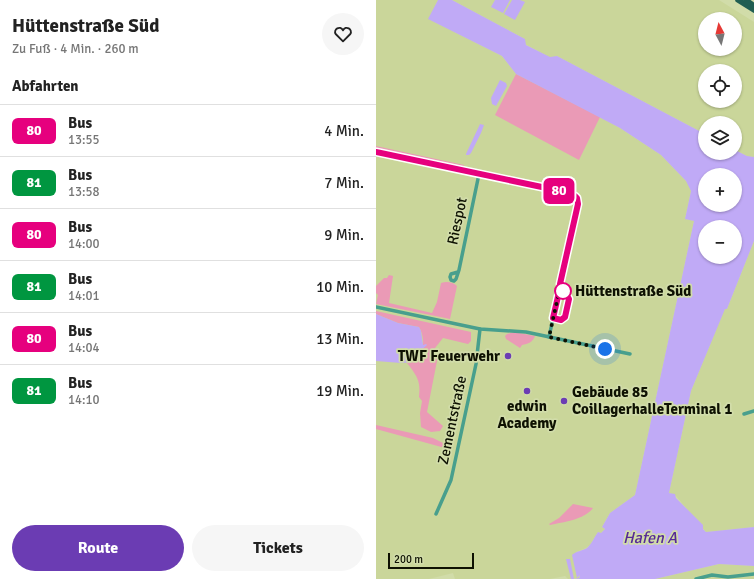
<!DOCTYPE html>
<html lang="de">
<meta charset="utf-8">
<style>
body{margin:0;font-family:Signika,sans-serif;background:#f6f6f6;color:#222;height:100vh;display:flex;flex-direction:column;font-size:15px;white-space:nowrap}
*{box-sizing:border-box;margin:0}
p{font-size:13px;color:#767676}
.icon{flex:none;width:22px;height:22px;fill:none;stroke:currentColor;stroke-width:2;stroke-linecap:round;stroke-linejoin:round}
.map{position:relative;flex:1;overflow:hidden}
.sheet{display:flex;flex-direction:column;background:#fff;width:376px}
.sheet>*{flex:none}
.badge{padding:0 8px;border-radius:6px;font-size:14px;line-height:26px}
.needle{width:26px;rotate:353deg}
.buttons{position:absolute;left:322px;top:12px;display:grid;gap:8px}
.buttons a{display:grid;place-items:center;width:44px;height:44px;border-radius:50%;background:#fff;box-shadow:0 1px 3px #0004;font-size:20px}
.scale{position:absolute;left:12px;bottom:10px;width:86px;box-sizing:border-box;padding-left:4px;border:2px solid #0e1102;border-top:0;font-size:11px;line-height:14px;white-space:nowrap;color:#0e1102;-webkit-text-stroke:3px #d1dca9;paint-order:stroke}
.you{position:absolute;width:20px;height:20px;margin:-10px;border:3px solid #fff;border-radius:50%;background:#1a73e8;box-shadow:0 0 0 6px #1a73e833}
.map>.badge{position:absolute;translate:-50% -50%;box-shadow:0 0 0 2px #fff}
h2{padding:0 12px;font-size:15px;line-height:36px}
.round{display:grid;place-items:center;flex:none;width:42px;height:42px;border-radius:21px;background:#f6f6f6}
.overview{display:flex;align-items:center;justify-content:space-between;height:68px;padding:0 12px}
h1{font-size:19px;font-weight:800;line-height:30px}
.action{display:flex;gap:8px;margin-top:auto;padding:8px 12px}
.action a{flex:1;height:46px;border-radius:24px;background:#6b3cb3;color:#fff;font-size:16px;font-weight:800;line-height:46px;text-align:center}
.action a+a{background:#f6f6f6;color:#222}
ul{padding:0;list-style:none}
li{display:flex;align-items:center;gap:12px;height:52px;padding:0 12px;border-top:1px solid #e0e0e0}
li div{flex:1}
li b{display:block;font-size:15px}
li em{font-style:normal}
li .badge{min-width:44px;font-weight:700;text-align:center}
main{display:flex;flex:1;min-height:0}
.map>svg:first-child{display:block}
</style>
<main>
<section class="sheet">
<div class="overview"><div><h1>Hüttenstraße Süd</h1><p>Zu Fuß · 4 Min. · 260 m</p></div><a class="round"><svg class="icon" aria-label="heart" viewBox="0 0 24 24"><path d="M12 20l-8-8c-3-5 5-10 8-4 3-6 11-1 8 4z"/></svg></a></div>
<h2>Abfahrten</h2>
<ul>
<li><span class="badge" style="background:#e6007e;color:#fff">80</span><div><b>Bus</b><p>13:55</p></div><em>4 Min.</em></li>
<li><span class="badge" style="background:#009640;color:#fff">81</span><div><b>Bus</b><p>13:58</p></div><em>7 Min.</em></li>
<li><span class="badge" style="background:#e6007e;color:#fff">80</span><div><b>Bus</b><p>14:00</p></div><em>9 Min.</em></li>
<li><span class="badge" style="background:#009640;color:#fff">81</span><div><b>Bus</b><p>14:01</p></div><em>10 Min.</em></li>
<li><span class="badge" style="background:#e6007e;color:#fff">80</span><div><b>Bus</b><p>14:04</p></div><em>13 Min.</em></li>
<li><span class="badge" style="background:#009640;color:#fff">81</span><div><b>Bus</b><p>14:10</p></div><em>19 Min.</em></li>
</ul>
<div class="action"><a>Route</a><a>Tickets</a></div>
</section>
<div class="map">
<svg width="378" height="579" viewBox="0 0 378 579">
<rect width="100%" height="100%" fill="#d1dca9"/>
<g fill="#cad69a" fill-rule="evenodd">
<polygon points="0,0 62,0 53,19 126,56 137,70 244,128 285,155 310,181 314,187 315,191 309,219 318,221 259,495 234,513 226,527 229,529 225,533 222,532 214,545 210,548 200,552 202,577 204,575 203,578 192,579 189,576 174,579 79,579 77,573 53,579 0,579"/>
<path d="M76,0h267l35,22v135l-7,-1 -12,-6v-27h-30v11l-148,-78 -6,2 -26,-14v-5zM329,19h30v30h-30zM329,71h30v30h-30z"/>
<polygon points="378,241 378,527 330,532 300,496 293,493 315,391 349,308 351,309"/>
<polygon points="343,564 378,566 378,579 279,579"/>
</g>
<g fill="#ea9ab6">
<polygon points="140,74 224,117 203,160 119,115"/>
<polygon points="0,146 88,165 87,168 0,149"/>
<path d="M13,275l4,1 -4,27 43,10 5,-11 4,-19c6,-2 12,-1 16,3l-7,33 -74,-15 2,-9 -2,-2v-7l8,-8h3z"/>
<path d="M0,311l95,21v9l-3,3 -25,-6 -8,10 2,7v6l-10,51 16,14 -3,5 -9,1 -10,-5 -1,-14 2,-12 -3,-4c2,-16 -2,-21 -12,-34l6,-1c2,-4 5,-7 8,-11 4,-6 2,-18 -2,-24l-21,-4 -22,-9z"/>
<path d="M138,332l21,4c-2,6 -7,8 -13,9l-2,3 -14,-9 -1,-3 2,-2z"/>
<polygon points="0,425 57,438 73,446 74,448 69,448 0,429"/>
<path d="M197,504l20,4c-9,12 -30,14 -43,17l-1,-1 10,-6z"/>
</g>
<g fill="#c0aaf6" fill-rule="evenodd">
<path d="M62,0h14l73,39 1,6 24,12 7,-1 148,78v19h30v-3l12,6 7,1v84l-27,68h-2l-34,82 -22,102 6,1 1,4 27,27v4l3,3 48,-5v39l-35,-2 -64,15h-84l-5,-20h4l4,20 5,-1 1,-3 -3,3 -5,-23c4,-4 10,-4 15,-7 4,-3 8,-12 11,-16l3,1 4,-4 -3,-2 8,-14 25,-18 59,-274 -9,-2 6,-28 -5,-10 -25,-26 -41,-27 -104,-54 -14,-18 -74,-37zM329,175h30v30h-30zM329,227h30v30h-30z"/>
<polygon points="119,0 134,0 127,13 115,7"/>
<polygon points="136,0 144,0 149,2 139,20 128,14"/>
<polygon points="124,80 130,83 131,86 120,106 116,104 115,98"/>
<polygon points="104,124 108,125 105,133 95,153 93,155 90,155 90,154"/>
<polygon points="0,314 22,323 43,327 45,331 47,345 50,344 51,345 41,354 37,362 25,363 0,361"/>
</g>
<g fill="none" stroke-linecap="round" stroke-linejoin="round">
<g stroke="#489f8d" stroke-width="3.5">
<polyline points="0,152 180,190 199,196 201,198 202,204 173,337"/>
<polyline points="168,188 176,198 179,198 180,190"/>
<polyline points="82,272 75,274 74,277 75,280 78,281 80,279 83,270 103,174"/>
<polyline points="0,307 104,329 150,332 254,354"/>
<polyline points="177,318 185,320 187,319 189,317 192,303 184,288"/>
<polyline points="368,414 378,411"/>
<polyline points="60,514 75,480 100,364 104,329"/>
<polyline points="320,579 336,575 352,577 378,574"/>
</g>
<g stroke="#205e52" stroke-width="5.5">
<polyline points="362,0 378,10"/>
<polyline points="370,0 378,6"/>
</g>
</g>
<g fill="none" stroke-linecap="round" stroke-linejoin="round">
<defs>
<polyline id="line" points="0,152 180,190 199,196 201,198 202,204 184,284 193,299 189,317 185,320 177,318 184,288"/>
</defs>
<use href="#line" stroke="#fff" stroke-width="9"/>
<use href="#line" stroke="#e6007e" stroke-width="6"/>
<polyline stroke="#0e1102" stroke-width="4" stroke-dasharray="0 7.2" points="187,291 185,291 184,288 173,337 229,349"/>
</g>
<circle fill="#fff" stroke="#e6007e" stroke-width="2" cx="187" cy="291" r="8"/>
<g fill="#6b3cb3" stroke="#d1dca9" stroke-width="1.5">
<circle cx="132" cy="356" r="4"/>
<circle cx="151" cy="391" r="4"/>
<circle cx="188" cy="401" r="4"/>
</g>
<g text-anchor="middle" stroke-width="3.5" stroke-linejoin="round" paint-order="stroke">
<g font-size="15" fill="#0e1102" stroke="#d1dca9">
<text transform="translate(81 221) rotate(-78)" y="5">Riespot</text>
<text transform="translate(76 420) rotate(-78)" y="5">Zementstraße</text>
</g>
<g font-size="15" font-weight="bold" fill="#0e1102" stroke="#d1dca9" text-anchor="start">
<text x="199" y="296">Hüttenstraße Süd</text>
</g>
<g font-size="15" font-weight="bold" fill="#0e1102" stroke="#d1dca9" text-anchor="end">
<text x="124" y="361">TWF Feuerwehr</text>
<text x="196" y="397" text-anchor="start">Gebäude 85<tspan x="196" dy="17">CoillagerhalleTerminal 1</tspan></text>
<text x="151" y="411" text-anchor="middle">edwin<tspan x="151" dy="17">Academy</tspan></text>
</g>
<g font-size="16" font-style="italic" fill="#562996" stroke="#d1dca9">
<text x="274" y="543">Hafen A</text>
</g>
</g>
</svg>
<div class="buttons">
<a><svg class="needle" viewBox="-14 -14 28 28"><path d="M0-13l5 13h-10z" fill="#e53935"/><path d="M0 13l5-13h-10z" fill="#767676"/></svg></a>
<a><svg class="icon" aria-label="locate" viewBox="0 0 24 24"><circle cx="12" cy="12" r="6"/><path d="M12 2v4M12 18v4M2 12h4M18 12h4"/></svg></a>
<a><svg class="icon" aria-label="layers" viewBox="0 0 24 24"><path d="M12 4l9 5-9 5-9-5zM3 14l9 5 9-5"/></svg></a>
<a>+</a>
<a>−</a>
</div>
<div class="scale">200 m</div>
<div class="you" style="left:229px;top:349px"></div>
<b class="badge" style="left:183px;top:191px;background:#e6007e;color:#fff">80</b>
</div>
</main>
